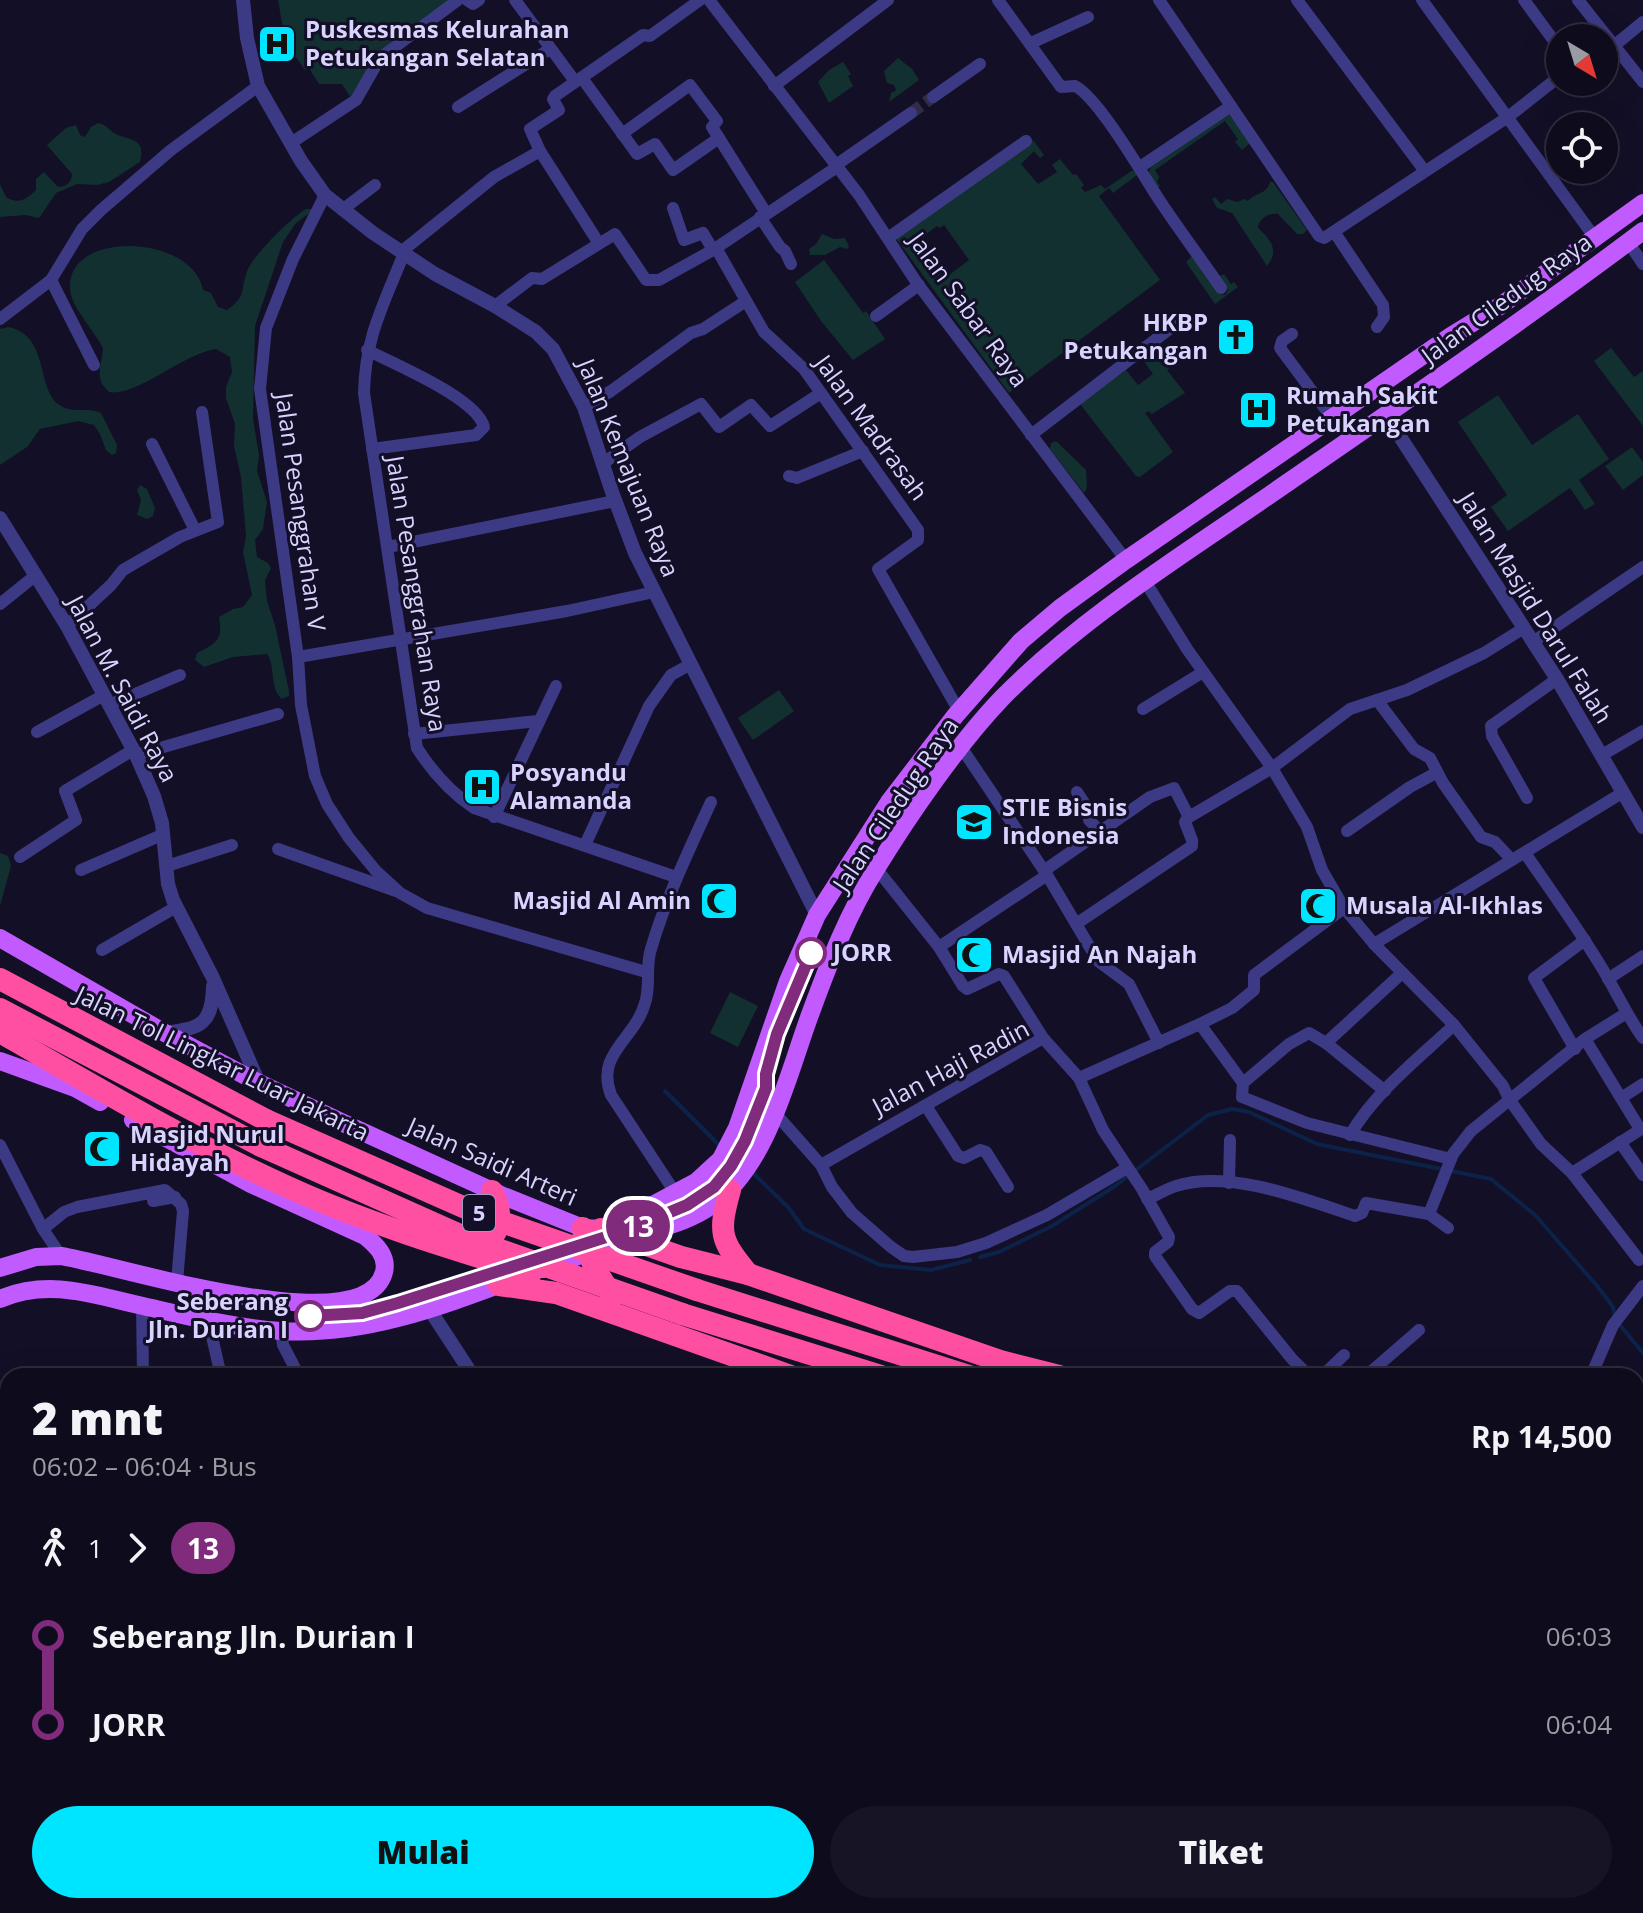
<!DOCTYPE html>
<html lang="id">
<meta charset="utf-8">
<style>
body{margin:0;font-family:"Open Sans",sans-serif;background:#171425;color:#f1f3f6;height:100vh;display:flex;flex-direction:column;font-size:30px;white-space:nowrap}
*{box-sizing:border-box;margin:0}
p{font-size:26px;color:#9b9ba3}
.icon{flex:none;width:44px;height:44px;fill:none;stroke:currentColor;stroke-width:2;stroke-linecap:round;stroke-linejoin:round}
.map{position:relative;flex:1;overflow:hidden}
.details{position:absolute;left:0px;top:1368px;width:1644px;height:546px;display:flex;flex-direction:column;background:#0e0b1c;border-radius:24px 24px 0 0;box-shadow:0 8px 32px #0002,0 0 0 2px #2e2b3b}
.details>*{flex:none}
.badge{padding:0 16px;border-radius:26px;font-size:28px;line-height:52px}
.needle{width:52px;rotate:142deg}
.controls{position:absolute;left:1546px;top:24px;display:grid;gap:16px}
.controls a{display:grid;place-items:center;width:72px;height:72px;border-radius:50%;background:#0e0b1c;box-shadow:0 8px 32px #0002,0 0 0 2px #2e2b3b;font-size:40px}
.map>.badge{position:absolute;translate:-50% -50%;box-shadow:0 0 0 4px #fff}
.legs{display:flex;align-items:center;gap:12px;height:88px;padding:0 32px;font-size:26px}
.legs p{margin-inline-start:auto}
.summary{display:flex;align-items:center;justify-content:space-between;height:136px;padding:0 32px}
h1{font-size:44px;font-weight:800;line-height:60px}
.button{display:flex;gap:16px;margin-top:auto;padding:16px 32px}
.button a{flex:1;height:92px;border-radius:48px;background:#00e5ff;color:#111;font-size:32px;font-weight:800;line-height:92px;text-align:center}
.button a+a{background:#171425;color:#f1f3f6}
ul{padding:0 32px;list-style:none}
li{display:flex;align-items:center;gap:28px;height:88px;font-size:30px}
li i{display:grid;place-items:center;width:12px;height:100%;margin:0 10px;background:currentColor}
li i::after{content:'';width:20px;height:20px;margin:-10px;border:6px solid;border-radius:50%;background:#0e0b1c}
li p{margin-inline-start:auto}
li:first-child i{background:linear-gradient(#0000 50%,currentColor 0)}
li:last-child i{background:linear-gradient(currentColor 50%,#0000 0)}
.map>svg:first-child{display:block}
</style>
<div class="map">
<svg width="1643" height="1913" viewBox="0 0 1643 1913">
<rect width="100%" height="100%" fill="#130f26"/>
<g fill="#12302f" fill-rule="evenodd">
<polygon points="278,0 452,0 375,56 351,98 342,84 319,84 309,68 305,70 296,57 289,62"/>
<polygon points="898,58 912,69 919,80 889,102 891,93 896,90 894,85 887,83 884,71"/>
<polygon points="843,62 851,74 848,76 853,86 829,103 818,82 829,70"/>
<polygon points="1228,113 1250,143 1242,150 1235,142 1238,139 1225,121 1155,170 1159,177 1157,182 1160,186 1157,188 1149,173 1150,168"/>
<path d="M98,123c9,2 10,6 16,10 13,8 33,3 26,29l-31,20 -12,3 -20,-1 -21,9 -17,25 -14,-3 -25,2v-33l6,13c12,8 21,2 30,-7v-11l8,-7 14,15c8,0 14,-5 14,-13l-25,-29 19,-17 10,-3 4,10 5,2 6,-10z"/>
<path d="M1033,140l11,15 -4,3 -6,-7 -13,13 17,20 19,-12 -5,-7 8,-6 13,16 3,-1 8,11 -3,3 4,4 16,-7 4,4 28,-19 4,5 -24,18 -4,-5 -10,8 61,84 -151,113 -114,-156zM944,225l25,35 -20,15 -9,-12 -5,3 -18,-25 20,-15 3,2z"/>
<path d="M1270,182h3l34,48 -4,4h-6l-19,-20c-10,-1 -19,4 -20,14 12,11 22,22 9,38l-35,-53 -15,-5 -5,-9 3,-2 6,7 6,-5 10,3 7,-3 4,2c7,-9 19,-6 22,-19z"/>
<path d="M306,209h5v3l-15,11 -13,19 -28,84 -2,93 6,36 -2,16 10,31 -4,27 -8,11 2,17 11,6 3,5 -6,12 2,21 8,24 14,66v5l-7,3c-13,-11 -6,-32 -15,-45l-34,3 -29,10 -9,-7 2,-7c20,-10 26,-13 22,-36l14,-8 10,-2 9,-12 -9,-43 3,-16 -5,-59 -7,-31 1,-22 -9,-26v-11l6,-15 -2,-15 -14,-8c-34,5 -79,48 -107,43 -16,-15 -7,-25 -6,-44 -8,-16 -28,-37 -32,-53 -14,-66 122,-63 132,-5l8,3 7,14 9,3c22,-15 12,-23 22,-43 6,-13 44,-51 57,-58z"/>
<polygon points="822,234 834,239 845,238 849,247 847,249 840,247 825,255 810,255 809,249 816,244"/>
<polygon points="1192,256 1219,294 1225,295 1228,290 1220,276 1224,274 1231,284 1234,282 1238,287 1215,304 1186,262"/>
<polygon points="824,260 863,313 866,311 885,339 853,360 821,321 795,282"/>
<path d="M9,327c40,9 27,59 49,77 14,11 28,2 43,9l16,32 -1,8 -4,2 -6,-5 -6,-16 -6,-9 -16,-4 -38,8 -13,18 -27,18v-136z"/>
<polygon points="1611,348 1634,377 1643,371 1643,426 1594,361"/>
<polygon points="1153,353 1163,366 1168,363 1171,367 1167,370 1185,393 1152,414 1149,411 1145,413 1173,452 1140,477 1136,476 1080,404 1126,370 1138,385 1153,374 1143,360"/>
<polygon points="1498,395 1532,445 1578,414 1609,459 1579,480 1595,504 1585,510 1570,488 1508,531 1491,507 1507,495 1458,422"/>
<polygon points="1056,441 1086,470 1087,488 1084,493 1050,449 1051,443"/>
<polygon points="1632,447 1643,462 1643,475 1623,490 1605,466"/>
<polygon points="140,485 147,489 155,508 153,516 147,519 137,515 141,500 137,490"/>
<polygon points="779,690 794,711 753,740 738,718"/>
<polygon points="0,853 8,856 11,866 0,906"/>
<polygon points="730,992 758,1006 738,1047 710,1033"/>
</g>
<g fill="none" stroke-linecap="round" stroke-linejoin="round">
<g stroke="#0c2248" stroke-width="4">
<polyline points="665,1091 720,1146"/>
<polyline points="752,1172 788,1207 804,1229 880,1265 931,1270 970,1260"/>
<polyline points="980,1257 999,1252 1052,1226 1115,1186 1208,1115 1232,1109 1249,1112 1317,1144 1491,1179 1535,1215 1598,1287 1613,1307 1615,1317"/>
<polyline points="1619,1324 1643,1353"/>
</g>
<polyline stroke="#312d47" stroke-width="12" stroke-dasharray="12 6" stroke-linecap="butt" points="911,113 933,97"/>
<g stroke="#3d3a85" stroke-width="12">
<polyline points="467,0 473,4 479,0"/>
<polyline points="515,0 574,80"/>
<polyline points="709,0 859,195 917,283 1126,560"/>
<path d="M998,0l63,87 14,-1c24,12 69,91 85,115 20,30 41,58 61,87"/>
<polyline points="1159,0 1319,236 1324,238 1508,117 1560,76"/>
<polyline points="1297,0 1424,170"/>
<polyline points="1422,0 1595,238"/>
<polyline points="1524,0 1560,49"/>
<polyline points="1578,0 1643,82"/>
<polyline points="1031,43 1088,17"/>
<polyline points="1615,45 1643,22"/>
<polyline points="582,78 637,154 655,144 673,170 719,138"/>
<polyline points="774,86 888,0"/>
<polyline points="933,97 980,64"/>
<polyline points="458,107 550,49"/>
<polyline points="622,134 690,85 717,121 712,127 766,213"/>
<polyline points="291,143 356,100 380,58 458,0"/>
<polyline points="540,151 598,242"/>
<polyline points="836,165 911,113"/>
<polyline points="1140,167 1231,106"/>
<polyline points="325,195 293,259 266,328 260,389 298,657 301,705 315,776 327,804 349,838 376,871 400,893 427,908 646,972"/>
<polyline points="673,208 684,240 703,233 713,250"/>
<polyline points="342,210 375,185"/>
<polyline points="760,217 780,247 785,251 791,264"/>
<polyline points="1335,233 1383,305 1384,317 1377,327"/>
<polyline points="888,238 1026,141"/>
<polyline points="1628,242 1643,264"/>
<polyline points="716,248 764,332 804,369 918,530 918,540 878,569 959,711"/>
<polyline points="401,252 494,177 540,151 530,129 559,110 553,99 555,96 643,35 650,36 700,0"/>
<path d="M404,253c-20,51 -39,84 -40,140l53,355c16,25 33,44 57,60l202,69"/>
<polyline points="51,280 94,365"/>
<polyline points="495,306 532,278 542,279 615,234 646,280 659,280 713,250 837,167"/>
<polyline points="876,316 919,285"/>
<polyline points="0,319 51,280 82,229 101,210 171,150 258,86"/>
<polyline points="1292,334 1282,341 1280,348 1332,418"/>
<path d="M367,350c27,14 110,48 117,77l-8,8 -104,14"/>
<polyline points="584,407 611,391 691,333 703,329 746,301"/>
<polyline points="1031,435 1185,317"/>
<polyline points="152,444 195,530"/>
<polyline points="602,464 640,437 701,404 719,427 751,405 770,426 821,393"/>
<polyline points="789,476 797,478 863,451"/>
<polyline points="388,547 615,501"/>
<polyline points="1145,581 1187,649 1272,768 1307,827 1322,870 1344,908"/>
<polyline points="0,604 36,575"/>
<polyline points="67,626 111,585 123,570 180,537 218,522 202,412"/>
<polyline points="1533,642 1643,567"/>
<polyline points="298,657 567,611 654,592"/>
<polyline points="1377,700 1414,749 1430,758 1443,783 1481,837 1495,842 1512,860"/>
<polyline points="109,705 180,675"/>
<polyline points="1143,709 1203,672"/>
<polyline points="37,732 104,695"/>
<polyline points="414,734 538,721"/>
<polyline points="961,747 1047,875 1098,961 1129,984 1159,1043"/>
<polyline points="136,755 278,714"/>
<polyline points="1602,755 1643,731"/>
<polyline points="1077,792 1090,812 1089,820 1096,827 1096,835"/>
<polyline points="1527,798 1492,736 1491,726 1557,679"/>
<polyline points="494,817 556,686"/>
<polyline points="1347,831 1410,787 1436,773"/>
<polyline points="585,845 649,706 671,675 691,664"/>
<polyline points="278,849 396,891"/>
<path d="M1525,853c26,38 53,75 77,115 14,23 25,48 41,70"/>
<polyline points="20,857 76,820 65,791 133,750"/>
<polyline points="167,866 232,845"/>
<polyline points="876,868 939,947 963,986 967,989 999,974 1004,976 1043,1038"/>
<polyline points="81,870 164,834"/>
<polyline points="1045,870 1150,797 1174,788 1189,817 1272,768 1350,709 1407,690 1484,653 1524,628"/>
<polyline points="1076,924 1192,846 1192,840 1185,822 1188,817"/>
<polyline points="1374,944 1454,1025 1503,1086 1509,1099 1541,1144 1572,1173 1639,1260"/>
<polyline points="939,947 1047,875"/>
<polyline points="102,950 176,907"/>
<polyline points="1402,973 1326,1043 1309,1033 1289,1044 1243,1083 1242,1097 1307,1123 1451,1159"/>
<polyline points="1608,979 1643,956"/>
<polyline points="1200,1024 1243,1083"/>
<polyline points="1585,1039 1640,1129"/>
<polyline points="1326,1043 1385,1091"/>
<polyline points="1575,1049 1534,978 1585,940"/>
<polyline points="1079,1078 1200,1024 1232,1008 1254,990 1254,975 1344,908 1374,944 1622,793"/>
<polyline points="1621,1098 1643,1084"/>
<polyline points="926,1106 958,1156 964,1158 980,1150 986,1152 1008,1187"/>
<polyline points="775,1113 821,1165 1043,1038 1079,1078 1103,1130 1142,1189 1169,1237 1168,1242 1155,1252 1155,1256 1192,1309 1199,1313 1230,1291 1237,1291 1292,1359 1309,1376"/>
<path d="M1350,1135c25,-43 68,-76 104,-110"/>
<polyline points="1620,1142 1643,1175"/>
<polyline points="0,1145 43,1229 61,1256"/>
<polyline points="821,1165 832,1187 852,1213 891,1247 904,1256 913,1257 957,1252 986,1243 1047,1215 1127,1168"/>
<polyline points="1572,1173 1643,1128"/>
<polyline points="1229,1183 1230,1140"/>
<path d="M676,1194l-65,-99c-16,-42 24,-55 34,-92 6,-17 0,-36 6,-54 15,-51 38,-99 60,-147"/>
<path d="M1147,1199c10,-4 19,-10 29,-13 52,-17 129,13 179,30l7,-3 4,-10 63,11 19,14"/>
<polyline points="153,1201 175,1197"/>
<polyline points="1429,1214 1453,1154 1471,1131 1585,1039 1625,1014"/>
<polyline points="43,1229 64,1212 77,1207 165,1190 181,1204 183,1211 177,1282"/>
<polyline points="142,1306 143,1376"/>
<polyline points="208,1319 221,1376"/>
<polyline points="281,1331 283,1345 299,1376"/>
<polyline points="1322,1376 1344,1355"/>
<polyline points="1366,1376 1419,1330"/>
<polyline points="1588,1376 1594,1369 1613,1325 1643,1286"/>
<polyline points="0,1525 8,1532"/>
<polyline points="0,1578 8,1580"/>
<polyline points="0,1654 8,1644"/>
<polyline points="0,1732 8,1737"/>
<polyline points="0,1804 8,1809"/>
<polyline points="1636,1804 1643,1814"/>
<polyline points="0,1858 8,1859"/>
<polyline points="96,1906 106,1913"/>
<polyline points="491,1906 496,1913"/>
<polyline points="1099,1906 1104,1913"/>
<polyline points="1347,1906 1352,1913"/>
<polyline points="1452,1906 1457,1913"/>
<polyline points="1548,1906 1554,1913"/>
<polyline points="346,1907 347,1906"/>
<polyline points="0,1911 6,1913"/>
<polyline points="169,1913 176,1906"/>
<polyline points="251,1913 256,1906"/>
<polyline points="272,1913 274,1906"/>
<polyline points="391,1913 398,1906"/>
<polyline points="577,1913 586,1906"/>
<polyline points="663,1913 672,1906"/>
<polyline points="799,1913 808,1906"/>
<polyline points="926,1913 936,1906"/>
<polyline points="1158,1913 1175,1906"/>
<polyline points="1185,1913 1206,1906"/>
</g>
<g stroke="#3d3a85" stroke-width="14">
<polyline points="243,0 247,38 258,86 301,161 325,195 373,233 435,274 495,306 536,332 553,349 584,407 612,492 635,553 817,915"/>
<polyline points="1386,415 1557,679 1643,827"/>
<polyline points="0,518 67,626 136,755 154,796 162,823 168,884 173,900 213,978 259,1083"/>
<path d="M165,1033c36,-5 47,-8 48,-47"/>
<polyline points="430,1310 473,1376"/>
<polyline points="1636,1713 1643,1708"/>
<polyline points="883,1906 887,1913"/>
<polyline points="1370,1913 1378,1906"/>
</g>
<g stroke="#c25bff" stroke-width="18">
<polyline points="0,938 165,1033 259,1083 341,1122 501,1195 583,1228 601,1229 617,1224 696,1182 721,1159 737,1128 788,981 817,915 889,802 955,716 1021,641 1060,608 1126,560 1451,336 1500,306 1643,203"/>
<polyline points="0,1061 75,1088 100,1102"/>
<path d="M0,1268l36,-11 25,-1c53,8 304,90 323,16 4,-16 -8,-27 -19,-36l-114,-52 -118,-64"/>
<path d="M543,1269c30,-11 59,-22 89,-32 27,-9 57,-15 80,-32 57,-42 75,-129 99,-193 18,-49 37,-99 65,-143 33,-54 82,-125 126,-171 75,-76 168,-135 256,-195 129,-89 260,-178 385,-272"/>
<path d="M0,1299c49,-21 93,-4 143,7 44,10 92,22 138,25 81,5 156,-23 231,-51"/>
</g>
<g stroke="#ff4fa3" stroke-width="22">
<polyline points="0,979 266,1120"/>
<polyline points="0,1009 261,1146"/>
<path d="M0,1032c95,55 190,111 290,156 77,35 159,60 241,85"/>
<path d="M730,1190c-12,43 -10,50 18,84"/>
<path d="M583,1228c2,26 15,48 30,68"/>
<polyline points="601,1229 681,1257 748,1274 1000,1361 1059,1376"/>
<path d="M468,1249c32,-3 38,-33 24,-58"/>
<polyline points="499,1285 556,1293 791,1376"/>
<polyline points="697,1290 969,1376"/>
<polyline points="682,1314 881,1376"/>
<polyline points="1636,1579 1643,1582"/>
<polyline points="1636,1598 1643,1600"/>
<polyline points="1636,1630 1643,1632"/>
</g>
<g stroke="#ff4fa3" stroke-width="22">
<polyline points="266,1120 479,1214 697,1290"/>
<polyline points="261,1146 469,1239 682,1314"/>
</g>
</g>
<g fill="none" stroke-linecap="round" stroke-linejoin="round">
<defs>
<polyline id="line-1" points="310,1316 362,1313 398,1303 622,1232 687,1205 714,1187 731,1166 745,1141 766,1088 766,1074 777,1034 811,953"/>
</defs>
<use href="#line-1" stroke="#fff" stroke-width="18"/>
<use href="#line-1" stroke="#802b7c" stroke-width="12"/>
</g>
<defs>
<symbol id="hospital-square" viewBox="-11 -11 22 22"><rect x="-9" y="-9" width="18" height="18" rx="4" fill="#00e5ff" stroke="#130f26"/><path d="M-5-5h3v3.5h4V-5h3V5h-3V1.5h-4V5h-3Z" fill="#111"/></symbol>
<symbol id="church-square" viewBox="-11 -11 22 22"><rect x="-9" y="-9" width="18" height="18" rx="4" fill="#00e5ff" stroke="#130f26"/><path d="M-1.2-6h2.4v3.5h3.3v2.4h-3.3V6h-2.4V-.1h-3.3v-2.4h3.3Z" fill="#111"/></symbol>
<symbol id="university-square" viewBox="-11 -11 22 22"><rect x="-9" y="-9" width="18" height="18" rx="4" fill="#00e5ff" stroke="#130f26"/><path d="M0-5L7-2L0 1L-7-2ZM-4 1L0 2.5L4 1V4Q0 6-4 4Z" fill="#111"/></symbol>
<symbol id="mosque-square" viewBox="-11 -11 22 22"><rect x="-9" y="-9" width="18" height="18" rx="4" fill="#00e5ff" stroke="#130f26"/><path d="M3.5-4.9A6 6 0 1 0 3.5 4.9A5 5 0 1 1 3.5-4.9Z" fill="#111"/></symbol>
</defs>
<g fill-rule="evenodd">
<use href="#hospital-square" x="255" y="22" width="44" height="44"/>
<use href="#church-square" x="1214" y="315" width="44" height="44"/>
<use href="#hospital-square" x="1236" y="388" width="44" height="44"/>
<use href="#hospital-square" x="460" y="765" width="44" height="44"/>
<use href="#university-square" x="952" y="800" width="44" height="44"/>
<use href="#mosque-square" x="697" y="879" width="44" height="44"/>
<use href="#mosque-square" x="1296" y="884" width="44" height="44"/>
<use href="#mosque-square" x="952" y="933" width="44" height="44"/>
<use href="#mosque-square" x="80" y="1127" width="44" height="44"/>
</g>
<g fill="#fff" stroke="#802b7c" stroke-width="4">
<circle cx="811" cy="953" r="14"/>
<circle cx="310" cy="1316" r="14"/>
</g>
<g text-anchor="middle" stroke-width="6" stroke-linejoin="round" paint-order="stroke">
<rect fill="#130f26" stroke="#9e99be" stroke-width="2" x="463" y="1195" width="32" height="36" rx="6"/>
<g font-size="22" font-weight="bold" fill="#d9d4ff">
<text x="479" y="1221">5</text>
</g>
<g font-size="24" font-weight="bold" fill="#d9d4ff" stroke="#130f26" text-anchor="start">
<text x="305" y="38">Puskesmas Kelurahan<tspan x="305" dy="28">Petukangan Selatan</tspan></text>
<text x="1208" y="331" text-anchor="end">HKBP<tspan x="1208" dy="28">Petukangan</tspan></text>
<text x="1286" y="404">Rumah Sakit<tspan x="1286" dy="28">Petukangan</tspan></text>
<text x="510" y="781">Posyandu<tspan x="510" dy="28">Alamanda</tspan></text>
<text x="1002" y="816">STIE Bisnis<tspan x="1002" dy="28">Indonesia</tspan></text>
<text x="691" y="909" text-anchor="end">Masjid Al Amin</text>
<text x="1346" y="914">Musala Al-Ikhlas</text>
<text x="1002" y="963">Masjid An Najah</text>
<text x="130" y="1143">Masjid Nurul<tspan x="130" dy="28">Hidayah</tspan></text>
</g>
<g font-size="24" fill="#d9d4ff" stroke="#130f26">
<text transform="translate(1507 299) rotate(-36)" y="8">Jalan Ciledug Raya</text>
<text transform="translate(968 310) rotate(54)" y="8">Jalan Sabar Raya</text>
<text transform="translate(871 428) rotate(54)" y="8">Jalan Madrasah</text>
<text transform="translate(628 468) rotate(68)" y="8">Jalan Kemajuan Raya</text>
<text transform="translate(300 512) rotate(82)" y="8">Jalan Pesanggrahan V</text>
<text transform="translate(416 594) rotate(81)" y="8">Jalan Pesanggrahan Raya</text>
<text transform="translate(1535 608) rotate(58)" y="8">Jalan Masjid Darul Falah</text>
<text transform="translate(122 689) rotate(62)" y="8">Jalan M. Saidi Raya</text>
<text transform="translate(896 805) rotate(-56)" y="8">Jalan Ciledug Raya</text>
<text transform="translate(222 1064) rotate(26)" y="8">Jalan Tol Lingkar Luar Jakarta</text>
<text transform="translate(951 1068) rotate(-28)" y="8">Jalan Haji Radin</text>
<text transform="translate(492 1162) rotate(24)" y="8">Jalan Saidi Arteri</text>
</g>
<g font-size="24" font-weight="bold" fill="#d9d4ff" stroke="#130f26" text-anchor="start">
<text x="833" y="961">JORR</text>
<text x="288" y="1310" text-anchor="end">Seberang<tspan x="288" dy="28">Jln. Durian I</tspan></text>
</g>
</g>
</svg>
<div class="controls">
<a><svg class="needle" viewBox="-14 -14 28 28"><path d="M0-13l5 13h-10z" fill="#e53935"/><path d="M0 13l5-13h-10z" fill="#9b9ba3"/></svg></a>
<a><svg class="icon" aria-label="locate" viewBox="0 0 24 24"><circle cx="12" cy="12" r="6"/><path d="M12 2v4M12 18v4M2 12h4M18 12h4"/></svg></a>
</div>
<b class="badge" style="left:638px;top:1226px;background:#802b7c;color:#fff">13</b>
<section class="details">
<div class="summary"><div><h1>2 mnt</h1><p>06:02 – 06:04 · Bus</p></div><b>Rp 14,500</b></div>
<div class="legs"><svg class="icon" aria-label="walk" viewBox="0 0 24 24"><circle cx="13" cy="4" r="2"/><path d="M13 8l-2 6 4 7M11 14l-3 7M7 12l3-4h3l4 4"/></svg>1<svg class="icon" aria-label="forward" viewBox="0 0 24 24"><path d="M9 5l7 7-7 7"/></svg><b class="badge" style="background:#802b7c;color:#fff">13</b></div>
<ul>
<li><i style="color:#802b7c"></i><b>Seberang Jln. Durian I</b><p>06:03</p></li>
<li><i style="color:#802b7c"></i><b>JORR</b><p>06:04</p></li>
</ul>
<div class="button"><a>Mulai</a><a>Tiket</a></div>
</section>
</div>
